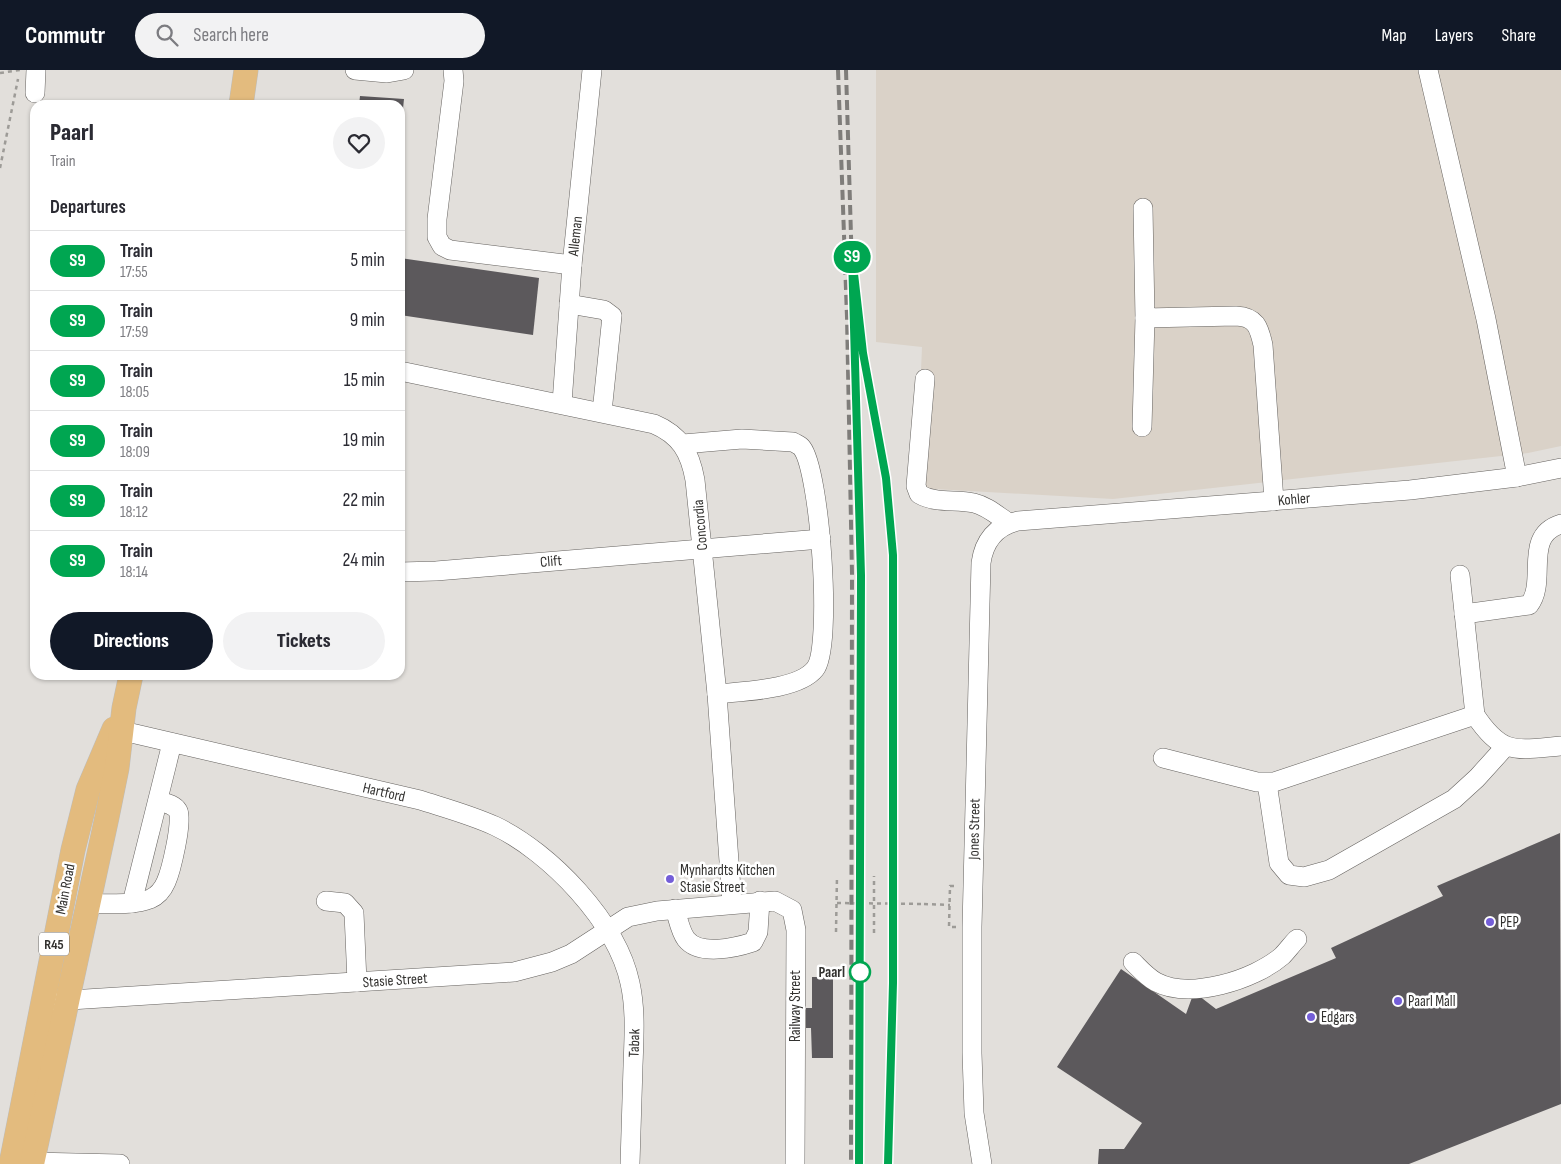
<!DOCTYPE html>
<style>
body{margin:0;font-family:"Sofia Sans Condensed",sans-serif;background:#f2f2f3;color:#2b2b33;height:100vh;display:flex;flex-direction:column;font-size:19px;white-space:nowrap}
*{box-sizing:border-box;margin:0}
p{font-size:16px;color:#7c7c81}
.icon{flex:none;width:28px;height:28px;fill:none;stroke:currentColor;stroke-width:2;stroke-linecap:round;stroke-linejoin:round}
.map{position:relative;flex:1;overflow:hidden}
.details{position:absolute;left:30px;top:30px;width:375px;height:580px;display:flex;flex-direction:column;background:#fff;border-radius:15px;box-shadow:0 1px 4px #0004}
.details>*{flex:none}
.badge{padding:0 10px;border-radius:16px;font-size:18px;line-height:32px}
.map>.badge{position:absolute;translate:-50% -50%;box-shadow:0 0 0 2px #fff}
h2{padding:0 20px;font-size:19px;line-height:45px}
.round{display:grid;place-items:center;flex:none;width:52px;height:52px;border-radius:26px;background:#f2f2f3}
.headline{display:flex;align-items:center;justify-content:space-between;height:85px;padding:0 20px}
h1{font-size:24px;font-weight:800;line-height:38px}
.cta{display:flex;gap:10px;margin-top:auto;padding:10px 20px}
.cta a{flex:1;height:58px;border-radius:30px;background:#111827;color:#fff;font-size:20px;font-weight:800;line-height:58px;text-align:center}
.cta a+a{background:#f2f2f3;color:#2b2b33}
ul{padding:0;list-style:none}
li{display:flex;align-items:center;gap:15px;height:60px;padding:0 20px;border-top:1px solid #e1e1e2}
li div{flex:1}
li b{display:block;font-size:19px}
li em{font-style:normal}
li .badge{min-width:55px;font-weight:700;text-align:center}
header{display:flex;align-items:center;gap:30px;box-sizing:border-box;height:70px;padding:0 25px;background:#111827;color:#fff}
header strong{font-size:24px}
nav{display:flex;gap:28px;margin-inline-start:auto;font-size:18px}
.search{width:350px;height:45px;background:#f2f2f3;display:flex;align-items:center;gap:12px;box-sizing:border-box;padding:0 18px;border-radius:28px;color:#7c7c81;font-size:19px}
.map>svg:first-child{display:block}
</style>
<header>
<strong>Commutr</strong>
<div class="search"><svg class="icon" aria-label="search" viewBox="0 0 24 24"><circle cx="10" cy="10" r="6"/><path d="M15 15l6 6"/></svg>Search here</div>
<nav><a>Map</a><a>Layers</a><a>Share</a></nav>
</header>
<div class="map">
<svg width="1561" height="1094" viewBox="0 0 1561 1094">
<rect width="100%" height="100%" fill="#e2dfdb"/>
<polygon fill="#dad2c8" points="876,0 1561,0 1561,376 1528,383 1113,429 916,418 922,277 876,272"/>
<g fill="#5c595c">
<polygon points="360,26 404,29 401,58 400,35 359,35"/>
<polygon points="400,188 539,208 533,265 400,245"/>
<polygon points="1560,763 1561,1034 1409,1094 1098,1094 1099,1079 1124,1079 1142,1053 1057,997 1121,899 1186,944 1194,922 1216,939 1336,888 1331,878 1443,826 1437,816"/>
<polygon points="812,907 833,907 833,988 812,988 811,958 806,958 806,938 812,938"/>
</g>
<g fill="none" stroke-linecap="round" stroke-linejoin="round">
<defs>
<g id="minor">
<polyline points="355,0 387,3 404,0"/>
<polyline points="453,0 454,11 437,149 437,167 442,176 450,180 572,195"/>
<polyline points="1428,0 1486,249 1517,407"/>
<polyline points="35,23 36,0"/>
<path d="M1143,138l2,110 91,-2c20,1 23,11 27,29l11,156"/>
<polyline points="569,234 604,240 612,246 602,342"/>
<path d="M400,301l254,53c26,11 36,28 41,56l22,214 15,209"/>
<path d="M925,309l-9,107 3,8c17,10 36,5 55,9 13,3 24,13 35,20"/>
<polyline points="562,333 572,195 592,0"/>
<polyline points="1142,357 1145,248"/>
<path d="M683,374l59,-5 51,3c3,2 7,3 9,6 18,23 31,199 13,221 -17,21 -72,22 -98,25"/>
<polyline points="400,502 436,501 821,469"/>
<path d="M1460,505l15,140c27,41 41,35 86,31"/>
<path d="M1464,544l65,-9c19,-24 -7,-69 32,-81"/>
<path d="M114,659l306,71c25,8 51,15 75,26 55,26 122,96 135,157 6,27 4,55 3,83 -1,32 -2,65 -3,98"/>
<polyline points="1163,688 1257,712 1274,712 1475,645"/>
<polyline points="1267,713 1279,793 1289,805 1304,807 1329,800 1454,729 1477,708 1505,677"/>
<polyline points="326,831 345,833 354,843 357,912"/>
<polyline points="132,833 172,673"/>
<path d="M89,834c19,-1 43,2 61,-5 7,-3 13,-10 16,-17 5,-11 17,-61 12,-71 -4,-7 -13,-8 -20,-10"/>
<path d="M675,839c3,9 5,22 11,30 13,17 49,9 67,3l5,-10 2,-31"/>
<path d="M1133,892c7,7 14,15 23,20 34,18 98,-2 126,-26 5,-5 10,-12 15,-17"/>
<polyline points="54,931 514,902 552,892 571,884 628,847 657,841 775,831 792,840 796,860 795,1094"/>
<polyline points="19,1090 32,1092 120,1094"/>
<path d="M982,1094l-8,-51 -2,-60v-126l9,-364c3,-22 15,-37 37,-42l392,-31 107,-13 44,-9"/>
</g>
<g id="major">
<polyline points="241,35 246,0"/>
<polyline points="11,1094 73,780 88,720 114,659"/>
<polyline points="32,1094 107,747 117,698 124,638 131,605"/>
</g>
</defs>
<use href="#minor" stroke="#65625f" stroke-width="20"/>
<use href="#major" stroke="#bdbdbc" stroke-width="25"/>
<g stroke="#9d9b97" stroke-width="2.5" stroke-dasharray="4 4" stroke-linecap="butt">
<polyline points="0,3 20,0"/>
<polyline points="0,98 18,9"/>
<polyline points="924,834 950,835"/>
<polyline points="956,857 949,857 950,816 956,816"/>
<polyline points="836,862 837,806"/>
<polyline points="874,863 874,806"/>
</g>
<use href="#minor" stroke="#fff" stroke-width="19"/>
<use href="#major" stroke="#e3bb7e" stroke-width="24"/>
<g stroke="#7f7d7a" stroke-width="4" stroke-dasharray="10 5" stroke-linecap="butt">
<polyline points="838,0 847,247 852,504 851,1094"/>
<polyline points="846,0 853,232"/>
<polyline points="856,224 863,283 886,408 893,485 893,913 888,1094"/>
<polyline points="857,357 861,505 859,1094"/>
</g>
<polyline stroke="#9d9b97" stroke-width="2.5" stroke-dasharray="4 4" stroke-linecap="butt" points="837,833 924,834"/>
</g>
<g fill="none" stroke-linecap="round" stroke-linejoin="round">
<defs>
<polyline id="line" points="859,1094 861,505 852,186 863,283 886,408 893,485 893,913 888,1094"/>
</defs>
<use href="#line" stroke="#fff" stroke-width="11"/>
<use href="#line" stroke="#00a651" stroke-width="8"/>
</g>
<g fill="#745ed8" stroke="#fff" stroke-width="2">
<circle cx="670" cy="809" r="5"/>
<circle cx="1490" cy="852" r="5"/>
<circle cx="1398" cy="931" r="5"/>
<circle cx="1311" cy="947" r="5"/>
</g>
<circle fill="#fff" stroke="#00a651" stroke-width="2.5" cx="860" cy="902" r="10"/>
<g text-anchor="middle" stroke-width="5" stroke-linejoin="round" paint-order="stroke">
<rect fill="#fff" stroke="#706f6d" stroke-width="1" x="39" y="862.5" width="30" height="23" rx="4"/>
<g font-size="14" font-weight="bold" fill="#32312f">
<text x="54" y="879">R45</text>
</g>
<g font-size="15" fill="#32312f" stroke="#fff">
<text transform="translate(575 166) rotate(-84)" y="5">Alleman</text>
<text transform="translate(1294 429) rotate(-5)" y="5">Kohler</text>
<text transform="translate(700 455) rotate(-95)" y="5">Concordia</text>
<text transform="translate(551 491) rotate(-5)" y="5">Clift</text>
<text transform="translate(384 722) rotate(13)" y="5">Hartford</text>
<text transform="translate(974 759) rotate(-89)" y="5">Jones Street</text>
<text transform="translate(65 819) rotate(-79)" y="5">Main Road</text>
<text transform="translate(395 910) rotate(-4)" y="5">Stasie Street</text>
<text transform="translate(795 936) rotate(-90)" y="5">Railway Street</text>
<text transform="translate(634 973) rotate(-88)" y="5">Tabak</text>
</g>
<g font-size="15" fill="#32312f" stroke="#fff" text-anchor="start">
<text x="680" y="805">Mynhardts Kitchen<tspan x="680" dy="17">Stasie Street</tspan></text>
<text x="1500" y="857">PEP</text>
<text x="1408" y="936">Paarl Mall</text>
<text x="1321" y="952">Edgars</text>
</g>
<g font-size="15" font-weight="bold" fill="#32312f" stroke="#fff" text-anchor="end">
<text x="845" y="907">Paarl</text>
</g>
</g>
</svg>
<b class="badge" style="left:852px;top:187px;background:#00a651;color:#fff">S9</b>
<section class="details">
<div class="headline"><div><h1>Paarl</h1><p>Train</p></div><a class="round"><svg class="icon" aria-label="heart" viewBox="0 0 24 24"><path d="M12 20l-8-8c-3-5 5-10 8-4 3-6 11-1 8 4z"/></svg></a></div>
<h2>Departures</h2>
<ul>
<li><span class="badge" style="background:#00a651;color:#fff">S9</span><div><b>Train</b><p>17:55</p></div><em>5 min</em></li>
<li><span class="badge" style="background:#00a651;color:#fff">S9</span><div><b>Train</b><p>17:59</p></div><em>9 min</em></li>
<li><span class="badge" style="background:#00a651;color:#fff">S9</span><div><b>Train</b><p>18:05</p></div><em>15 min</em></li>
<li><span class="badge" style="background:#00a651;color:#fff">S9</span><div><b>Train</b><p>18:09</p></div><em>19 min</em></li>
<li><span class="badge" style="background:#00a651;color:#fff">S9</span><div><b>Train</b><p>18:12</p></div><em>22 min</em></li>
<li><span class="badge" style="background:#00a651;color:#fff">S9</span><div><b>Train</b><p>18:14</p></div><em>24 min</em></li>
</ul>
<div class="cta"><a>Directions</a><a>Tickets</a></div>
</section>
</div>
